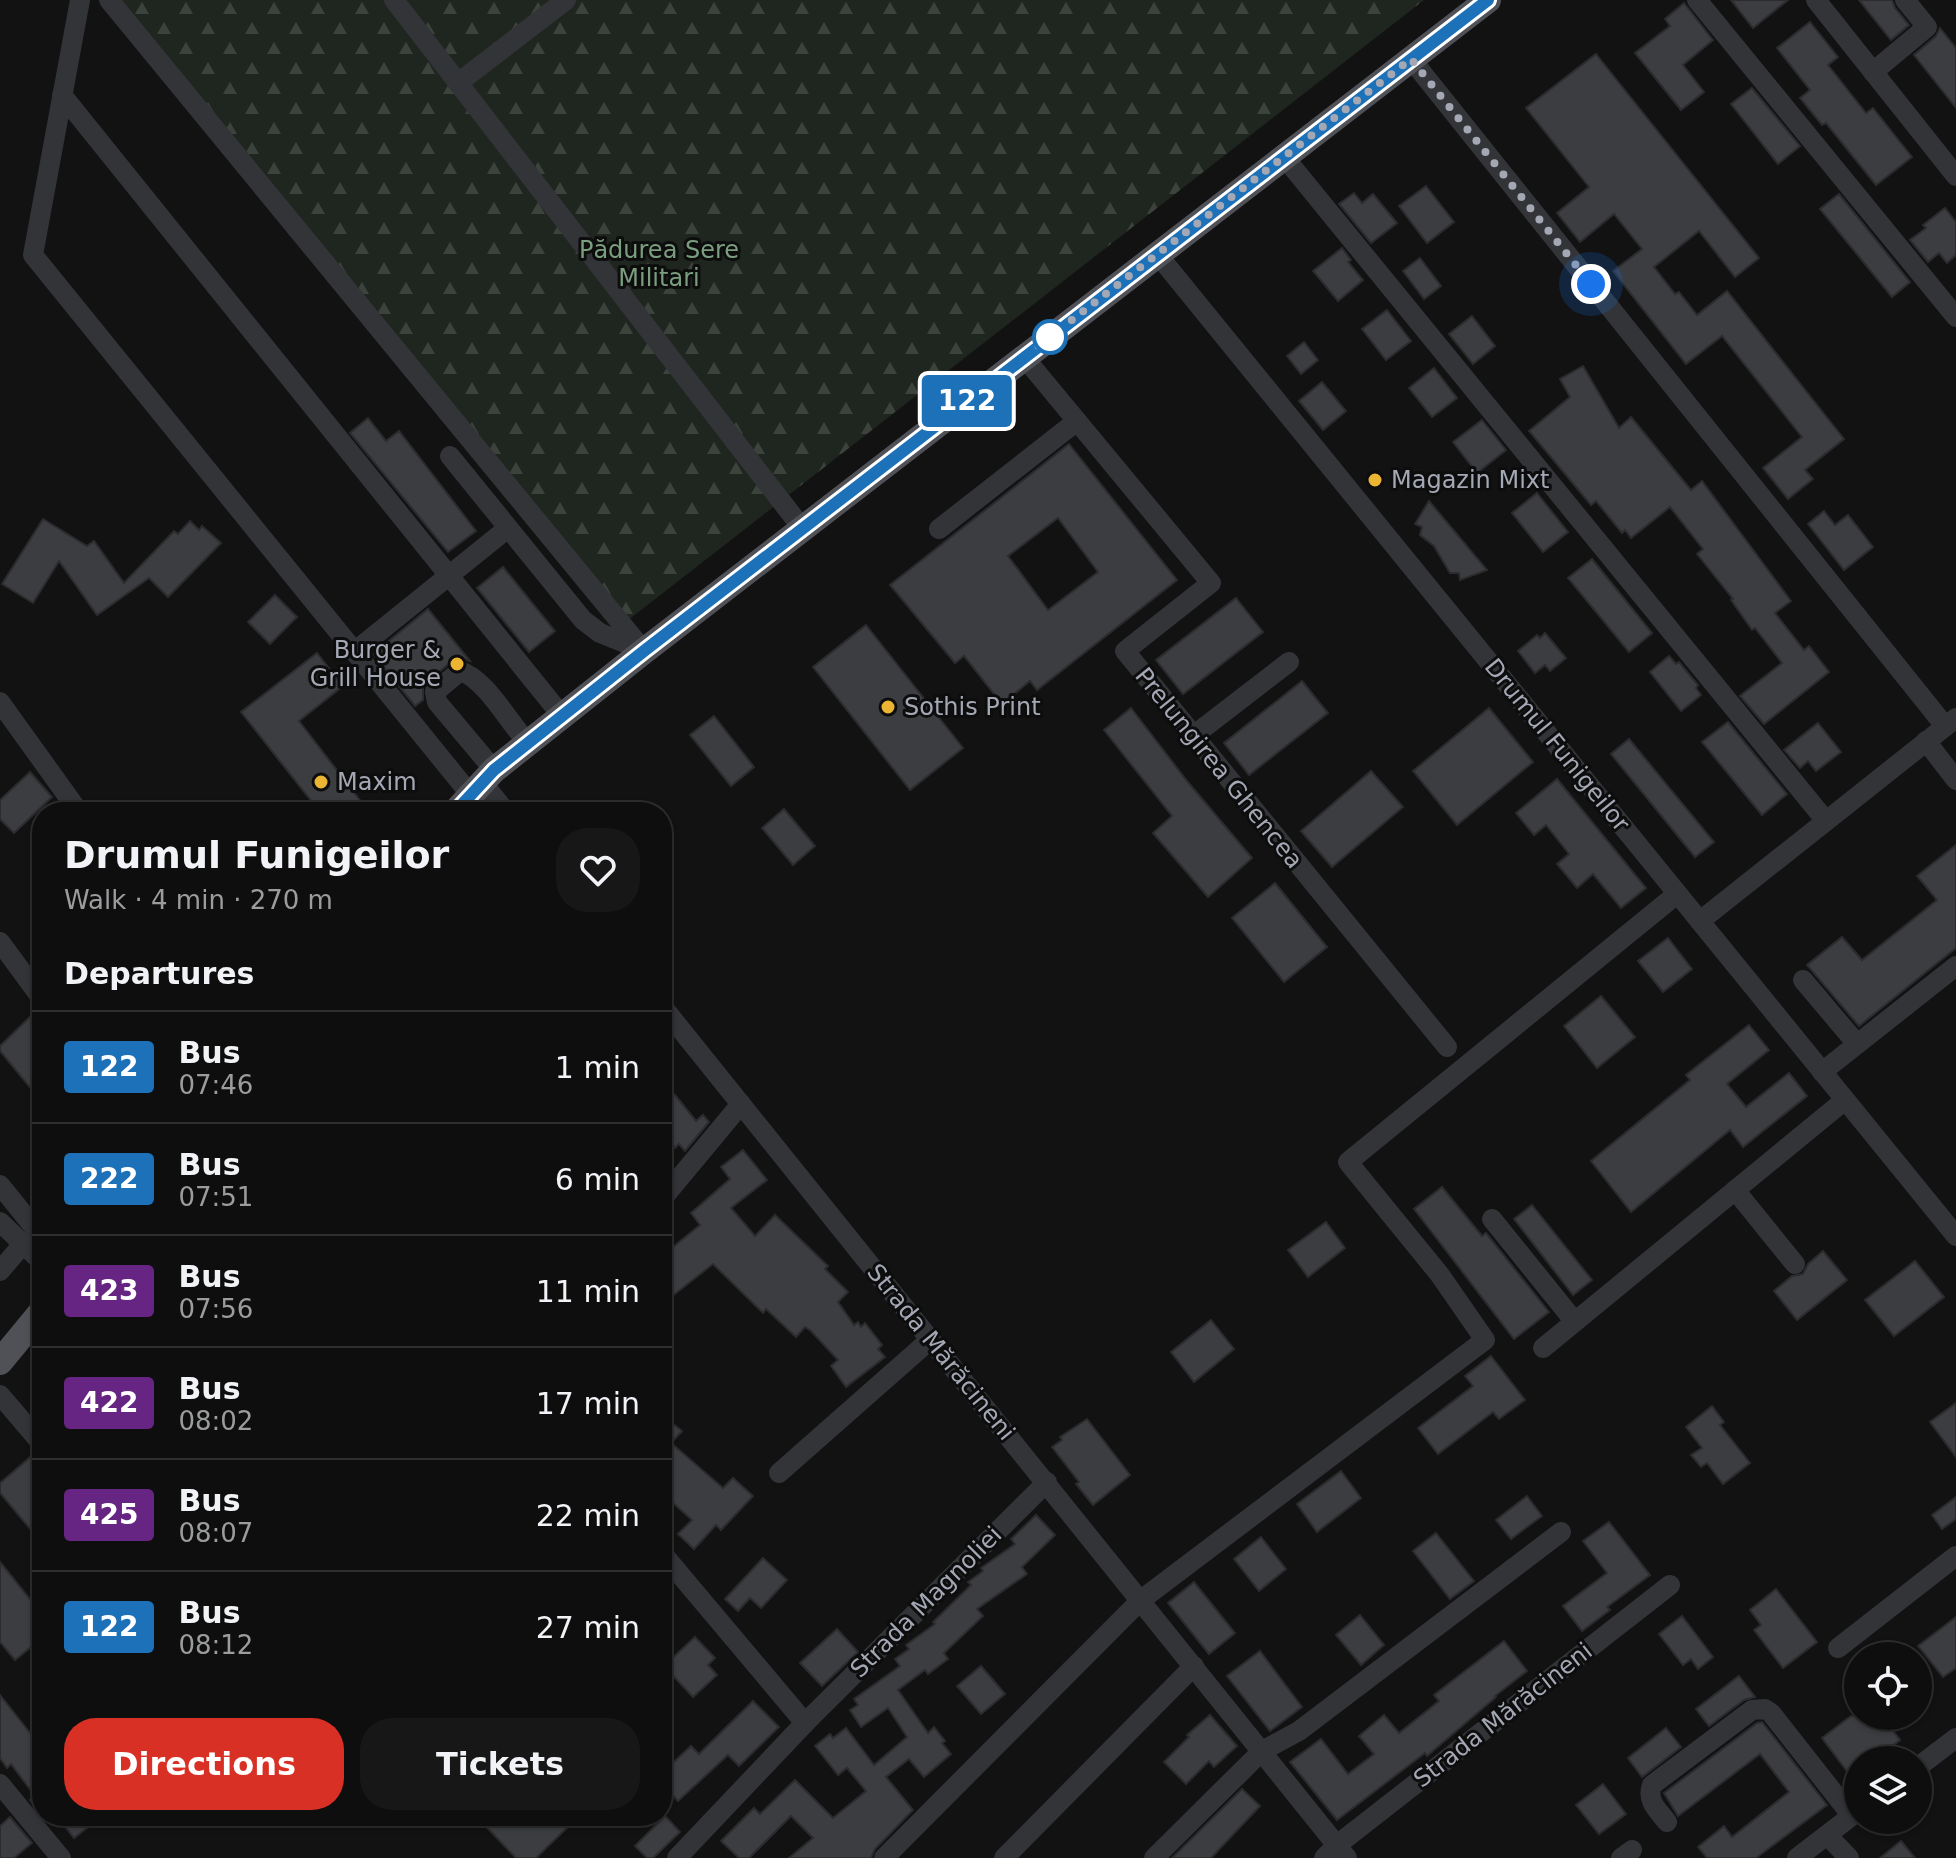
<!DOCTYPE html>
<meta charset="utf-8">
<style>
body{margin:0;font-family:"DejaVu Sans",sans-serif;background:#171717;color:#f1f3f6;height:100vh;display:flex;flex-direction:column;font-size:30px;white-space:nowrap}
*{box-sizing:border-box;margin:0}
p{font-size:26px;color:#9b9c9e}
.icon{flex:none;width:44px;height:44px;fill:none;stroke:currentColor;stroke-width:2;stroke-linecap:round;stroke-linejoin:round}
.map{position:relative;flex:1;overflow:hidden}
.details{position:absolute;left:32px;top:802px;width:640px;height:1024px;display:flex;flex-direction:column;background:#0e0e0e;border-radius:32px;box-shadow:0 2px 6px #0004,0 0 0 2px #2e2e2e}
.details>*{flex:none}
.badge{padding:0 16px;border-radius:6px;font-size:28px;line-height:52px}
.controls{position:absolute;left:1844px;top:1642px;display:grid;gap:16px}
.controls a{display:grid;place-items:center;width:88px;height:88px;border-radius:50%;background:#0e0e0e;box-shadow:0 2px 6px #0004,0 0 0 2px #2e2e2e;font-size:40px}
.you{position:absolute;width:40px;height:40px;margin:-20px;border:6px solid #fff;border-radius:50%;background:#1a73e8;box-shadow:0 0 0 12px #1a73e833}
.map>.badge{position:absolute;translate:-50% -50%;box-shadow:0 0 0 4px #fff}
h2{padding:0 32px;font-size:30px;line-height:72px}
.round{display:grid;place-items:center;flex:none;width:84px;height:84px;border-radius:32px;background:#171717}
.head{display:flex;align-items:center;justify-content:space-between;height:136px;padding:0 32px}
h1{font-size:38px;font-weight:700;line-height:60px}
.primary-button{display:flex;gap:16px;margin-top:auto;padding:16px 32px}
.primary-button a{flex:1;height:92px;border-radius:32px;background:#d93025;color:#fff;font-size:32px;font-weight:700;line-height:92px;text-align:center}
.primary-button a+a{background:#171717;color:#f1f3f6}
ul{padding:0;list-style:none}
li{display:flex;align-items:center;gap:24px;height:112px;padding:0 32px;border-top:2px solid #2e2e2e}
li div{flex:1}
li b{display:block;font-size:30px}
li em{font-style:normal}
li .badge{min-width:88px;font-weight:700;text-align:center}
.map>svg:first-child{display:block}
</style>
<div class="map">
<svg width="1956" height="1858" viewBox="0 0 1956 1858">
<defs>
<pattern id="forest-firs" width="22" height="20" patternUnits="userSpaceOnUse" patternTransform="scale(2)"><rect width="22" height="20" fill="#1e261f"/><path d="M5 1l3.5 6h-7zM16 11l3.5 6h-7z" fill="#3c433d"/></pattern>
</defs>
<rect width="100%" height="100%" fill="#121213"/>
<polygon fill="url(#forest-firs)" points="103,0 1424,0 618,628"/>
<g fill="#3c3d40" stroke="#2c2c2f" stroke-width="2" fill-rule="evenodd">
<polygon points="1731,0 1788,0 1753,28"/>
<polygon points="1859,0 1892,0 1895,8 1909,25 1891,40"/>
<polygon points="1684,3 1713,40 1683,65 1704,92 1681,110 1635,53 1670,26 1665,19"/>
<polygon points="1810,22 1838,57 1828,65 1866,113 1873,108 1912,157 1876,185 1826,123 1822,125 1800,98 1810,90 1777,48"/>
<polygon points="1940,28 1956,48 1956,108 1914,55 1936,36"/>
<polygon points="1596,54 1759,258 1735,277 1699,231 1654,267 1675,294 1679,292 1697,315 1727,291 1844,439 1805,470 1813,479 1788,499 1763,468 1802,437 1722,336 1686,364 1613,271 1642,249 1614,214 1580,242 1557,213 1589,187 1526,108"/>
<polygon points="1752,88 1800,146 1778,164 1731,104"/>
<polygon points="1426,186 1454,222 1427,243 1399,206"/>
<polygon points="1354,193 1362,203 1373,194 1397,223 1371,243 1339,204"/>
<polygon points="1839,194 1910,282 1892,297 1820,209"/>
<polygon points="1945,208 1956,222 1956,255 1947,263 1939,253 1928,262 1910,240 1926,228 1923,225"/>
<polygon points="1342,248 1351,260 1348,262 1363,280 1338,301 1313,271"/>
<polygon points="1420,258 1441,286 1424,299 1403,271"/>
<polygon points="1387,310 1411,341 1386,360 1362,329"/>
<polygon points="1472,316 1495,346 1473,364 1449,334"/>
<polygon points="1304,342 1318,360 1301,374 1287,356"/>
<polygon points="1583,366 1619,428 1631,417 1691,490 1702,481 1791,601 1775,613 1804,650 1809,646 1829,672 1764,724 1740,696 1782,663 1755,628 1752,630 1731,600 1733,599 1697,554 1703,549 1670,507 1631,538 1625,530 1622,533 1596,501 1591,505 1529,431 1570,397 1560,379"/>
<polygon points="1434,368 1457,398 1432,417 1409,388"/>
<polygon points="1322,382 1346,411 1323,430 1299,401"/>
<polygon points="368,418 386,441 399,431 476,531 448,552 350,433"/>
<polygon points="1482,420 1506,450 1477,473 1453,442"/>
<path d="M1069,444l108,136 -140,110 -7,-9 -28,23 -38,-48 -9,7 -65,-78zM1058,518l40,54 -50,38 -40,-54z"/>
<polygon points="1537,493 1568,532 1543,552 1512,513"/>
<polygon points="1429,501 1487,570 1460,580 1459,573 1450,573 1434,546 1420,535 1422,527 1415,524"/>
<polygon points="1824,511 1835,525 1848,515 1873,547 1844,570 1808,524"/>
<polygon points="43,519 87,546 94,541 124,583 174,531 178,534 190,521 199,530 202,526 221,543 168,597 149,578 97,615 59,561 33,603 2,584"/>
<polygon points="1592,559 1652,633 1629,652 1568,578"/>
<polygon points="503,567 555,631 529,652 477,588"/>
<polygon points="275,595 297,617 270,644 248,622"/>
<polygon points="1236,598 1263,632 1183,694 1156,660"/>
<polygon points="428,609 470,661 459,658 452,661 426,683 423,688 423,700 415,706 373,654"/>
<polygon points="866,625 963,748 910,790 813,667"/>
<polygon points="1545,633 1566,658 1550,671 1545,665 1535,673 1518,651 1537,635 1540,638"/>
<polygon points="317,653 343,686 299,721 369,812 320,812 241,712"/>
<polygon points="1669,656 1676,664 1679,662 1698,685 1696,688 1701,695 1681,711 1650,672"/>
<polygon points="1302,681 1328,713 1249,775 1224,743"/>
<polygon points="1131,708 1187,781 1252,858 1208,897 1153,833 1172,816 1104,730"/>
<polygon points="1489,708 1533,762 1457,825 1413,771"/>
<polygon points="714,716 754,767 731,786 690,735"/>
<polygon points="1728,722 1787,794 1762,815 1702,742"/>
<polygon points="1818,723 1841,752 1816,771 1808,761 1800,768 1784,750"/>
<polygon points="1629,739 1714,842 1695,857 1611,754"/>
<polygon points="1371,771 1403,807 1332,867 1301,831"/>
<polygon points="30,772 52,797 14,833 0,819 0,800"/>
<polygon points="1557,779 1646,888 1621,908 1593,874 1577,888 1557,864 1569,854 1546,825 1534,835 1516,813"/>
<polygon points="784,809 815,846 793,865 762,828"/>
<polygon points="1956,845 1956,948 1859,1026 1807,965 1842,937 1862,960 1937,900 1917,876"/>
<polygon points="1275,883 1327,947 1284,982 1232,918"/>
<polygon points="1668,938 1692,969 1663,992 1638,961"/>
<polygon points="1601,996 1635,1037 1597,1068 1564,1026"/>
<polygon points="36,1011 42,1012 42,1039 31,1049 42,1062 42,1102 0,1051 0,1046"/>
<polygon points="1749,1025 1769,1050 1727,1084 1746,1107 1789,1073 1807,1096 1743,1147 1730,1130 1631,1212 1591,1161 1690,1080 1686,1075"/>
<polygon points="662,1079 696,1121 703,1115 709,1122 685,1151 679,1144 675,1148 662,1132"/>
<polygon points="743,1150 767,1180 731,1208 755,1236 775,1215 828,1266 825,1269 848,1292 838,1302 854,1325 858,1322 861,1327 865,1323 882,1345 878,1349 885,1357 846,1387 831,1366 838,1360 811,1331 805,1327 796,1337 766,1309 763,1313 713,1264 662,1304 662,1256 700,1225 691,1213 730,1179 721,1167"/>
<polygon points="1442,1187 1482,1236 1486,1233 1549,1312 1514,1339 1414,1209"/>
<polygon points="1532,1205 1592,1280 1573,1295 1514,1219"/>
<polygon points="1326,1222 1345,1248 1308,1277 1288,1250"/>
<polygon points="1823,1251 1847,1280 1797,1320 1774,1291 1792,1276 1803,1274 1808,1264"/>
<polygon points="1915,1261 1944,1297 1894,1336 1865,1300"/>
<polygon points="1211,1320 1234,1349 1194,1382 1171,1352"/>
<polygon points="1491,1356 1525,1400 1499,1419 1493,1412 1438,1454 1418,1428 1473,1386 1465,1376"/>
<polygon points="1956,1403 1956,1457 1930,1422"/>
<polygon points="1712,1406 1724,1422 1720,1425 1750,1463 1723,1484 1707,1463 1701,1467 1691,1455 1702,1448 1686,1427"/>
<polygon points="662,1415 682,1431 671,1443 723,1488 733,1478 753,1496 721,1530 716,1525 694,1549 678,1534 692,1520 662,1493"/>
<polygon points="1087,1419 1130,1475 1093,1505 1076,1484 1079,1482 1052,1447 1062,1440 1060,1437"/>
<polygon points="34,1454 42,1457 42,1543 0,1493 0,1483"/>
<polygon points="1341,1471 1361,1498 1317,1532 1297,1504"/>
<polygon points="1527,1496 1542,1516 1511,1539 1496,1520"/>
<polygon points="1956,1497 1956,1519 1942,1529 1932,1515"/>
<polygon points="1036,1515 1055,1535 1022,1567 1027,1574 977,1609 983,1616 944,1653 948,1659 928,1674 925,1670 898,1690 928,1733 934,1727 945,1741 942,1743 951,1754 924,1777 909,1759 886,1777 913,1810 875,1849 871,1858 789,1858 813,1838 791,1816 749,1858 739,1858 721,1841 754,1808 760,1814 795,1780 833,1818 866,1791 847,1768 838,1775 815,1746 830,1734 833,1738 846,1728 874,1765 907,1737 888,1708 861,1727 850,1710 858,1705 854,1699 900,1666 895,1659 909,1649 906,1645 935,1624 933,1622 971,1585 968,1582 983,1571 981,1568 1015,1544 1011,1539"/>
<polygon points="1609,1522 1650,1575 1607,1607 1610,1610 1582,1631 1563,1606 1607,1573 1583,1541"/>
<polygon points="1436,1533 1474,1581 1450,1599 1413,1551"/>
<polygon points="1261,1537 1286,1569 1259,1591 1234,1559"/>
<polygon points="763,1558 787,1580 761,1608 750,1598 738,1611 725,1599"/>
<polygon points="0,1562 42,1614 42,1638 15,1660 0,1642"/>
<polygon points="1194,1582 1235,1633 1209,1654 1168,1603"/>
<polygon points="1776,1589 1817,1642 1783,1668 1754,1630 1761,1625 1750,1610"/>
<polygon points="1360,1615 1384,1645 1361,1665 1336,1635"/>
<polygon points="1682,1616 1713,1657 1698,1669 1691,1659 1683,1665 1659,1634"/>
<polygon points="1956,1617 1956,1668 1943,1677 1918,1646"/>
<polygon points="837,1629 858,1652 822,1686 800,1663"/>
<polygon points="695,1637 715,1658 708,1665 717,1675 693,1697 664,1666"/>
<polygon points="1504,1641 1527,1671 1495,1696 1496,1697 1427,1756 1425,1753 1337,1820 1290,1762 1321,1739 1348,1774 1374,1754 1359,1736 1384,1715 1399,1733 1439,1701 1434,1695"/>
<polygon points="1260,1651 1302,1707 1270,1731 1227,1676"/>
<polygon points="981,1666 1005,1694 981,1714 957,1686"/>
<polygon points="1739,1676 1755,1697 1744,1700 1709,1726 1696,1709"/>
<polygon points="0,1695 42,1748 42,1815 30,1800 35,1796 11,1764 7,1768 0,1758"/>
<polygon points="753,1701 779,1727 739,1766 728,1755 678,1801 662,1783 662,1773 691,1746 699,1754"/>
<polygon points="1210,1715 1237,1746 1214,1767 1209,1761 1186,1784 1164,1762 1189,1737 1187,1735"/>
<polygon points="1851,1716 1882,1716 1900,1740 1874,1760 1858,1760 1858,1786 1822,1738"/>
<polygon points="1762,1722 1827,1805 1756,1858 1707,1858 1698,1847 1724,1826 1732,1837 1789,1792 1760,1754 1678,1816 1664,1793 1757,1723"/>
<polygon points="1666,1728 1681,1747 1642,1777 1628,1758"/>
<polygon points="1603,1784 1626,1814 1599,1834 1576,1805"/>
<polygon points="1242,1789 1260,1806 1211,1858 1172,1858"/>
<polygon points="57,1816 102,1816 74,1838"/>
<polygon points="476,1816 579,1816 536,1858 516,1858"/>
<polygon points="665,1816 680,1832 653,1858 647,1858 635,1846"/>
<polygon points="10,1817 32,1843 14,1858 0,1858 0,1826"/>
<polygon points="1901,1841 1915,1858 1880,1858"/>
</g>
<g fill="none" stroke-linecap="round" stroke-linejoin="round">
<g stroke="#333438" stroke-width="20">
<polyline points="80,0 33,255 470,794"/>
<polyline points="109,0 644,651"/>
<polyline points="394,0 802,528"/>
<polyline points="1697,0 1956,317"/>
<polyline points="1816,0 1956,176"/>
<polyline points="1411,59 1945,726"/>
<polyline points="1873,72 1927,27 1905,0"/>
<polyline points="458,83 566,0"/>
<polyline points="62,95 562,716"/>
<polyline points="1285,158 1826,821"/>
<polyline points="1158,255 1956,1236"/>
<polyline points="1024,357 1211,583 1125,651 1447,1047"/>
<polyline points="450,456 583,620 600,633 640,649"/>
<polyline points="939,529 1077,421"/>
<polyline points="354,652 508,528"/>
<polyline points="0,702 79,812"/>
<polyline points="1193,736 1289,662"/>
<polyline points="1926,741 1956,780"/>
<path d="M494,770l-57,-68 -2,-10 25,-21c26,8 49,52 68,72"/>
<polyline points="482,782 506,812"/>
<polyline points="1700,921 1956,718"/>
<polyline points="0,942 42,999"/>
<polyline points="1803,980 1857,1044"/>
<polyline points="662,1006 1347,1858"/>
<polyline points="1822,1072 1956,966"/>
<polyline points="0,1185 42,1237"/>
<polyline points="1735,1190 1795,1264"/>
<polyline points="662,1199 741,1104"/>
<polyline points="1492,1219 1575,1322"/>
<polyline points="0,1222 42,1262"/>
<polyline points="0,1271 23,1244"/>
<polyline points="1543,1348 1845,1100"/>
<polyline points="0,1395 42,1444"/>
<polyline points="779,1473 931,1339"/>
<polyline points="662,1553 805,1723"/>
<polyline points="1838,1648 1956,1556"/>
<polyline points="1918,1767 1956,1738"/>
<polyline points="0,1784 61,1858"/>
<path d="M1667,1822c-9,-12 -21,-21 -15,-37l100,-75 13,-1 6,4 81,103"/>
<polyline points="1827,1835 1849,1858"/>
<polyline points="677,1858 805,1723 1047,1482"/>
<polyline points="884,1858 1141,1600 1485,1340 1440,1275 1348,1162 1677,894"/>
<polyline points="1004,1858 1194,1666"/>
<polyline points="1154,1858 1262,1751 1299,1731 1561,1532"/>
<polyline points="1324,1858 1337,1845 1670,1585"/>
<polyline points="1621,1858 1632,1850"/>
<polyline points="1797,1858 1858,1811"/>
</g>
<g stroke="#4f5157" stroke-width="26">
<polyline points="455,812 494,770 644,651 1488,0"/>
<polyline points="0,1362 42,1311"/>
</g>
</g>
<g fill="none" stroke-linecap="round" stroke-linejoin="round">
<defs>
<polyline id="line" points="455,812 494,770 644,651 1488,0"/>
</defs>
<use href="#line" stroke="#fff" stroke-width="18"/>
<use href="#line" stroke="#1d71b8" stroke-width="12"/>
<polyline stroke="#a4a8b4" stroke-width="8" stroke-dasharray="0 14.4" points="1050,337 1038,346 1411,59 1591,284"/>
</g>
<circle fill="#fff" stroke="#1d71b8" stroke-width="4" cx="1050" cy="337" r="16"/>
<g fill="#ebb433" stroke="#0d0d0e" stroke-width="3">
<circle cx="1375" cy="480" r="8"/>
<circle cx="457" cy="664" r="8"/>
<circle cx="888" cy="707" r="8"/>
<circle cx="321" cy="782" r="8"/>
</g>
<g text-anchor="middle" stroke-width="6" stroke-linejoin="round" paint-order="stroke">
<g font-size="24" fill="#7b9e7f" stroke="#0d0d0e">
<text x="659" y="258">Pădurea Sere<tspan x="659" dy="28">Militari</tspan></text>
</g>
<g font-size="24" fill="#a4a8b4" stroke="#0d0d0e" text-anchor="start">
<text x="1391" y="488">Magazin Mixt</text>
<text x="441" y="658" text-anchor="end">Burger &amp;<tspan x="441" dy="28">Grill House</tspan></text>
<text x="904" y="715">Sothis Print</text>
<text x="337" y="790">Maxim</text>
</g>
<g font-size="24" fill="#a4a8b4" stroke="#0d0d0e">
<text transform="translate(1557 745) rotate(51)" y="8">Drumul Funigeilor</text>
<text transform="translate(1219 768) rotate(51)" y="8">Prelungirea Ghencea</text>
<text transform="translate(941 1352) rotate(51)" y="8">Strada Mărăcineni</text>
<text transform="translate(926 1602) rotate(-45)" y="8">Strada Magnoliei</text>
<text transform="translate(1503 1715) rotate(-38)" y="8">Strada Mărăcineni</text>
</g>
</g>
</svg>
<div class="controls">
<a><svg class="icon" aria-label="locate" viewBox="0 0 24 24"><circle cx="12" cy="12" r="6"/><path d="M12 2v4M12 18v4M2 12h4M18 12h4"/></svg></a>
<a><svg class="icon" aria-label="layers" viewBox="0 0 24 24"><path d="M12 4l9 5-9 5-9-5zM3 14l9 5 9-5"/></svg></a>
</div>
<div class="you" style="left:1591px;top:284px"></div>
<b class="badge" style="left:967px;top:401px;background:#1d71b8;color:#fff">122</b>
<section class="details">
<div class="head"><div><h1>Drumul Funigeilor</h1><p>Walk · 4 min · 270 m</p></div><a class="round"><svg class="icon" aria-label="heart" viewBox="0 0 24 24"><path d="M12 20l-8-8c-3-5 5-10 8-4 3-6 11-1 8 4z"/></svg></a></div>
<h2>Departures</h2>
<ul>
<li><span class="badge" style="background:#1d71b8;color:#fff">122</span><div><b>Bus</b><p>07:46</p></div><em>1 min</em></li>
<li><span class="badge" style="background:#1d71b8;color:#fff">222</span><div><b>Bus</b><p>07:51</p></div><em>6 min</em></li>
<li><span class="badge" style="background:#662483;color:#fff">423</span><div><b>Bus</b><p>07:56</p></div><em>11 min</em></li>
<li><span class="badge" style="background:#662483;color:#fff">422</span><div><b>Bus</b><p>08:02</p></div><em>17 min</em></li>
<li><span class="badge" style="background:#662483;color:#fff">425</span><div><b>Bus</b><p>08:07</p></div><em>22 min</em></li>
<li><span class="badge" style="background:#1d71b8;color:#fff">122</span><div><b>Bus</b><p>08:12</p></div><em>27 min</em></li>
</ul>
<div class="primary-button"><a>Directions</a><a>Tickets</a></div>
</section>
</div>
